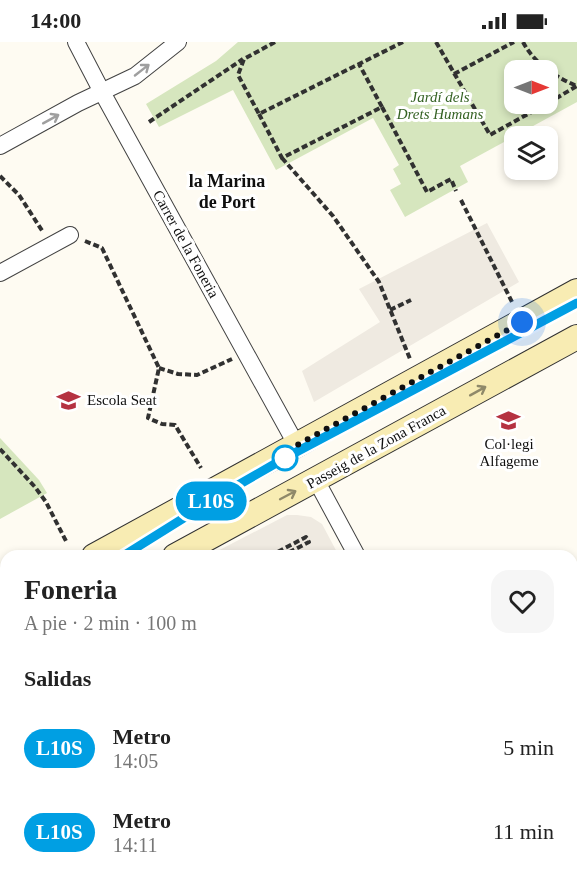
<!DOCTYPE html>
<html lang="es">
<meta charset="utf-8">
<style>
body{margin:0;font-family:Georgia,serif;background:#f6f6f6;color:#222;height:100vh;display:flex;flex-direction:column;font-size:22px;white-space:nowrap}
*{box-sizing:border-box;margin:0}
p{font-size:20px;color:#767676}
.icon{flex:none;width:33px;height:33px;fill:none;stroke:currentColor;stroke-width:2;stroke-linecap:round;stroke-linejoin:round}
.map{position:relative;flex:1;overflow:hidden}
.details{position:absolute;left:0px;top:508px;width:578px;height:338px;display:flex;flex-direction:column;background:#fff;border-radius:18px 18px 0 0;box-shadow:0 3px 9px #0003}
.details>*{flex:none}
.badge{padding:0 12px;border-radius:20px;font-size:21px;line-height:39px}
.needle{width:39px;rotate:90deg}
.buttons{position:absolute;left:504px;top:18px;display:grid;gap:12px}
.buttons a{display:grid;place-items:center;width:54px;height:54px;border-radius:12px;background:#fff;box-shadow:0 3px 9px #0003;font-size:30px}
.you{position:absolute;width:30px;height:30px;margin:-15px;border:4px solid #fff;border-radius:50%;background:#1a73e8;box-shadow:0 0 0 9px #1a73e833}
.map>.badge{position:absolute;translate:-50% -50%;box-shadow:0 0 0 3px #fff}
h2{padding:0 24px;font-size:22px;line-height:54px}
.round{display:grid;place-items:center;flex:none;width:63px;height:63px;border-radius:18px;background:#f6f6f6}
.headline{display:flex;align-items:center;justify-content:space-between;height:102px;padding:0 24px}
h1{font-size:28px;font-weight:700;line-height:45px}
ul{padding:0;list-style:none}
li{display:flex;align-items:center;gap:18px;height:84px;padding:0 24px}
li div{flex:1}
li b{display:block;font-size:22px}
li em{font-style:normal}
li .badge{min-width:66px;font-weight:700;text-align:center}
.status{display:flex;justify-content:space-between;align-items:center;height:42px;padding:0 30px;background:#fff;direction:ltr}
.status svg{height:16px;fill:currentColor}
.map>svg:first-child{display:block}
</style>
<div class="status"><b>14:00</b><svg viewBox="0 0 49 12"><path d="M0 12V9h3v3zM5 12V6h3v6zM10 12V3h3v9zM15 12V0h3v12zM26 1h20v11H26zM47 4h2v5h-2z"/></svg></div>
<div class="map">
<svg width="577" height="845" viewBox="0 0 577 845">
<rect width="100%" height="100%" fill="#fefbf2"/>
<g fill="#d6e6be" fill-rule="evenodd">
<path d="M238,0h339v60l-117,64 8,16 -63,35 -15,-27 11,-6 -8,-15 6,-4 -26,-47 -97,52 -43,-80 -74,37 -13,-23 70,-43zM514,28h34v34h-34z"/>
<polygon points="0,396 39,438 47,451 0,477"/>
<polygon points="21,840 138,840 133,845 17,845"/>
</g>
<g fill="#efeae1">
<polygon points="487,181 519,240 314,360 302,329 380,280 359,247"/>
<polygon points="287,473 297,473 311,475 322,482 339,514 208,514"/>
</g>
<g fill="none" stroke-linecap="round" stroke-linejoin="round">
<defs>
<g id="minor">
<polyline points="76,0 102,50 297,404"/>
<polyline points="0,104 78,61 135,34 178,0"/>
<polyline points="0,231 70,193"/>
<polyline points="316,438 357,514"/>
<polyline points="572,655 577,654"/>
<polyline points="426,840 429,845"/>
<polyline points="531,840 534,845"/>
<polyline points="304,845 308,840"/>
<polyline points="384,845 387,840"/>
</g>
<g id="secondary">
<polyline points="94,514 577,249"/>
<polyline points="175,514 577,295"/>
<polyline points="0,565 6,562"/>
<polyline points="0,611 6,608"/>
</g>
</defs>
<use href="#minor" stroke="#424242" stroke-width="18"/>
<use href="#secondary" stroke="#313131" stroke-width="26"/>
<g stroke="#313131" stroke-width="4" stroke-dasharray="6 3" stroke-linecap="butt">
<polyline points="275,0 244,17 238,33 259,72 403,0"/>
<polyline points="436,0 490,93 546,62"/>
<path d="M523,0c11,21 32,35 54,44"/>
<polyline points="454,32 514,0"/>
<polyline points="548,61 577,44"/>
<polyline points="382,65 427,150 451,137 456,149"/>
<polyline points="259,72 282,116 382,65 359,22"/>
<polyline points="149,80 243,17"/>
<polyline points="282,116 333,174 379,240 410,317"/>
<polyline points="0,134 19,153 43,190"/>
<polyline points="461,158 513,262"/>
<polyline points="85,199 102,206 159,326 148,376 162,382 175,383 201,426"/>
<polyline points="390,268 411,258"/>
<polyline points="159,326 178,332 197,333 232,317"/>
<polyline points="0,407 35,445 46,460 67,501"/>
<polyline points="244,509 247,514"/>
<polyline points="270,514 306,495 309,500 282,514"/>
<polyline points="33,845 38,840"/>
<polyline points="119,845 123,840"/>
</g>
<use href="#minor" stroke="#fff" stroke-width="16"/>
<use href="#secondary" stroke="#f8ecb3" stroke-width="24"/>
</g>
<defs><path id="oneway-shaft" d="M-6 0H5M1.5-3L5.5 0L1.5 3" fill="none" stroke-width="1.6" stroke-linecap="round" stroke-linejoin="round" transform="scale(1.5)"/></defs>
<g stroke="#9f9f9f">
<use href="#oneway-shaft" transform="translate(142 28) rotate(-38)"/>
<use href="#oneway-shaft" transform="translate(51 77) rotate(-29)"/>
</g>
<g stroke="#8f8969">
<use href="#oneway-shaft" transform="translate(478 349) rotate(-29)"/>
<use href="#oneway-shaft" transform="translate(288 453) rotate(-28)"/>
</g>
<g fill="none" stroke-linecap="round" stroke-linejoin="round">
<defs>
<polyline id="line" points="123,514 219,454 285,416 577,261"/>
</defs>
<use href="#line" stroke="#fff" stroke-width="14"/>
<use href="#line" stroke="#009fe3" stroke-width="9"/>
<polyline stroke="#0f0f0f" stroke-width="6" stroke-dasharray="0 10.8" points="285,416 277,414 522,280"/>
</g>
<defs>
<symbol id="school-bare" viewBox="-9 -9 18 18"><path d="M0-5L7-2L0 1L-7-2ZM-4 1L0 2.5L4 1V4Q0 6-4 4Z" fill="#b53241" stroke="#fff" stroke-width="2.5" paint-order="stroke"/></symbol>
</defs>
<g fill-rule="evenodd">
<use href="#school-bare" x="52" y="342" width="33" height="33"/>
<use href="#school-bare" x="492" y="362" width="33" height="33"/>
</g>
<circle fill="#fff" stroke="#009fe3" stroke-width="3" cx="285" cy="416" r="12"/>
<g text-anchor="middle" stroke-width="6" stroke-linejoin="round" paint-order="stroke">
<g font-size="15" font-style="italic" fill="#356224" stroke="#fff">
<text x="440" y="60">Jardí dels<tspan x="440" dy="17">Drets Humans</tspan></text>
</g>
<g font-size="15" fill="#0f0f0f" stroke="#fff">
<text transform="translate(186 202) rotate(61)" y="5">Carrer de la Foneria</text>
<text transform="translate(376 405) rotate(-29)" y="5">Passeig de la Zona Franca</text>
</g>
<g font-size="15" fill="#0f0f0f" stroke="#fff" text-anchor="start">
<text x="87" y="363">Escola Seat</text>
<text x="509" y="407" text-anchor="middle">Col·legi<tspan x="509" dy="17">Alfageme</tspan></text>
</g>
<g font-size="18" font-weight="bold" fill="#0f0f0f" stroke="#fff">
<text x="227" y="145">la Marina<tspan x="227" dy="21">de Port</tspan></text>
</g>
</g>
</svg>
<div class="buttons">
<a><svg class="needle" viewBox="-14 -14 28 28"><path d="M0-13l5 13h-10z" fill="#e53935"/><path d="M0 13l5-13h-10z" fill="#767676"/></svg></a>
<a><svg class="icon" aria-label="layers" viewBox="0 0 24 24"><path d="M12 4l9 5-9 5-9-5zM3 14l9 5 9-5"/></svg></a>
</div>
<div class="you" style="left:522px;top:280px"></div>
<b class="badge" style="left:211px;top:459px;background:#009fe3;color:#fff">L10S</b>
<section class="details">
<div class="headline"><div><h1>Foneria</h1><p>A pie · 2 min · 100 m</p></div><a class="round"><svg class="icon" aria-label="heart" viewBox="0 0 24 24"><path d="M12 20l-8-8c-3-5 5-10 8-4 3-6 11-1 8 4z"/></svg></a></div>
<h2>Salidas</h2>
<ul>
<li><span class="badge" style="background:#009fe3;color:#fff">L10S</span><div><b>Metro</b><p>14:05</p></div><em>5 min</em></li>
<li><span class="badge" style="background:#009fe3;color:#fff">L10S</span><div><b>Metro</b><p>14:11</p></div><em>11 min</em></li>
</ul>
</section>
</div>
